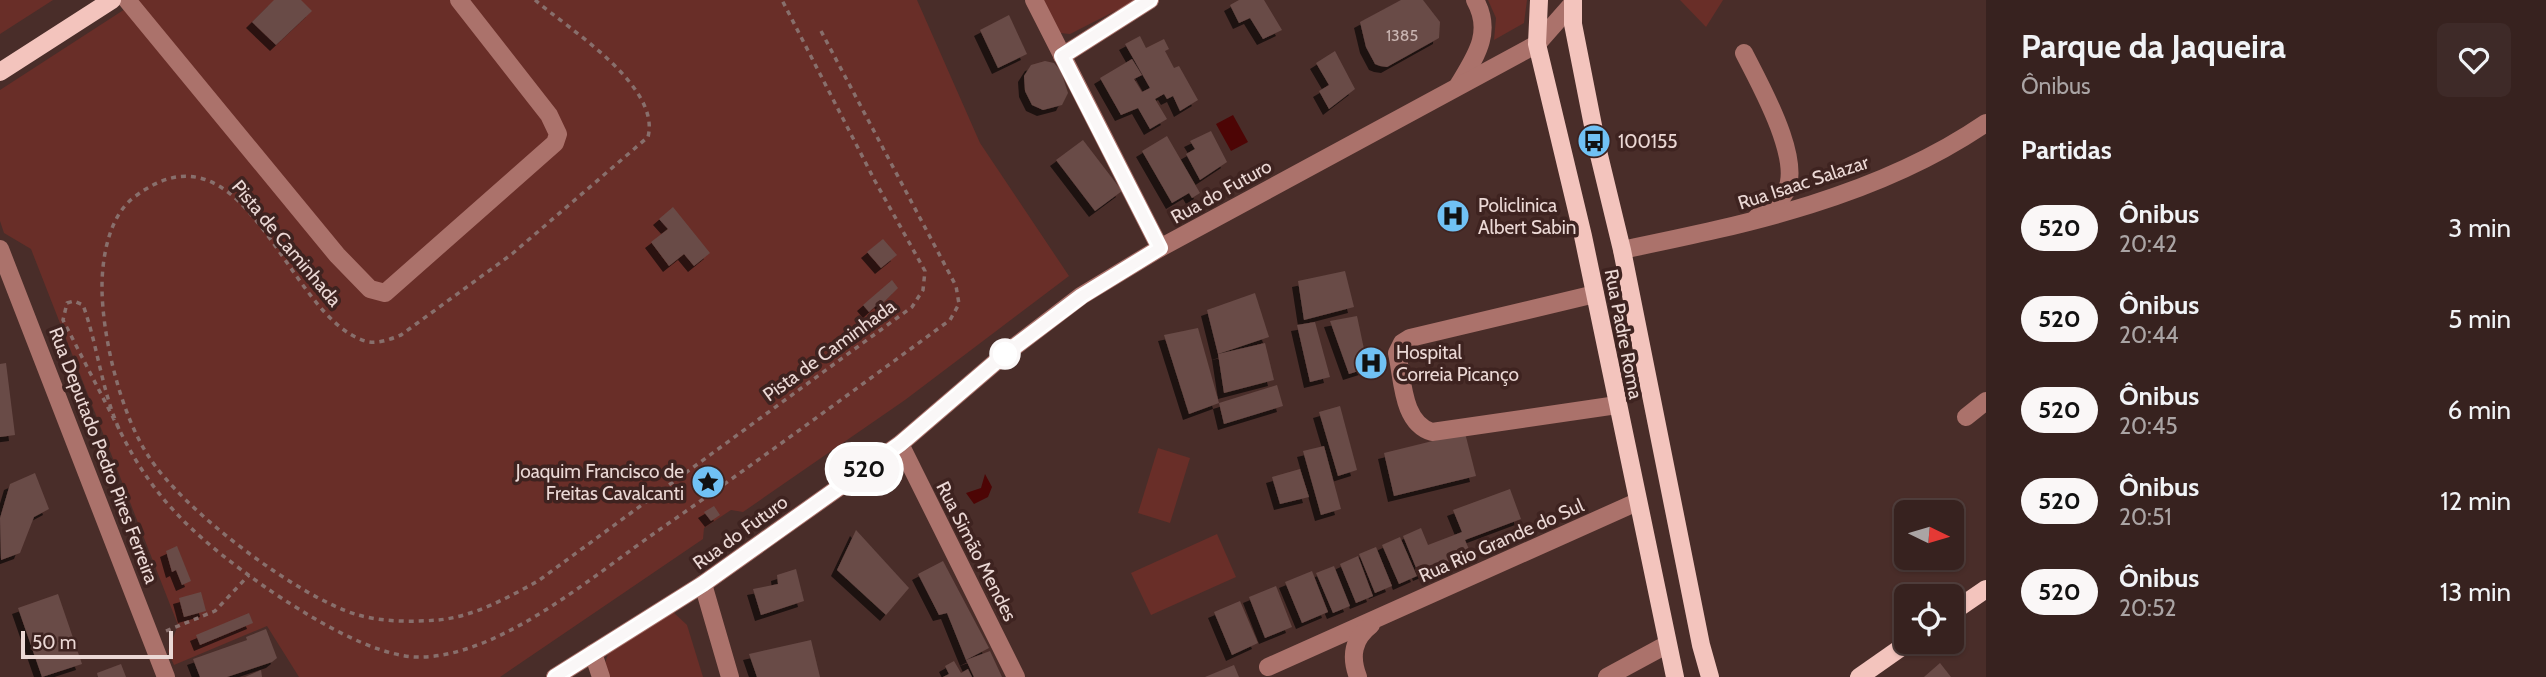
<!DOCTYPE html>
<html lang="pt">
<meta charset="utf-8">
<style>
body{margin:0;font-family:Cabin,sans-serif;background:#3e2a28;color:#f1f3f6;height:100vh;display:flex;flex-direction:column;font-size:26px;white-space:nowrap}
*{box-sizing:border-box;margin:0}
p{font-size:23px;color:#aaa4a4}
.icon{flex:none;width:38px;height:38px;fill:none;stroke:currentColor;stroke-width:2;stroke-linecap:round;stroke-linejoin:round}
.map{position:relative;flex:1;overflow:hidden}
.side{display:flex;flex-direction:column;background:#37221f;width:560px}
.side>*{flex:none}
.badge{padding:0 14px;border-radius:23px;font-size:24px;line-height:46px}
.needle{width:46px;rotate:95deg}
.buttons{position:absolute;left:1894px;top:500px;display:grid;gap:14px}
.buttons a{display:grid;place-items:center;width:70px;height:70px;border-radius:10px;background:#37221f;box-shadow:0 2px 5px #0004,0 0 0 2px #513f3d;font-size:35px}
.scale{position:absolute;left:21px;bottom:18px;width:152px;box-sizing:border-box;padding-left:7px;border:4px solid #ebd8d5;border-top:0;font-size:19px;line-height:24px;white-space:nowrap;color:#ebd8d5;-webkit-text-stroke:5px #3e2320;paint-order:stroke}
.map>.badge{position:absolute;translate:-50% -50%;box-shadow:0 0 0 4px #fff}
h2{padding:0 35px;font-size:26px;line-height:63px}
.round{display:grid;place-items:center;flex:none;width:74px;height:74px;border-radius:10px;background:#3e2a28}
.overview{display:flex;align-items:center;justify-content:space-between;height:119px;padding:0 35px}
h1{font-size:33px;font-weight:800;line-height:52px}
ul{padding:0;list-style:none}
li{display:flex;align-items:center;gap:21px;height:91px;padding:0 35px}
li div{flex:1}
li b{display:block;font-size:26px}
li em{font-style:normal}
li .badge{min-width:77px;font-weight:700;text-align:center}
main{display:flex;flex:1;min-height:0}
.map>svg:first-child{display:block}
</style>
<main>
<div class="map">
<svg width="1986" height="677" viewBox="0 0 1986 677">
<defs>
<filter id="shadow"><feDropShadow dx="-6" dy="6" stdDeviation="0" flood-color="#0009"/></filter>
</defs>
<rect width="100%" height="100%" fill="#492d29"/>
<g fill="#692e28">
<polygon points="0,0 53,0 0,34"/>
<polygon points="139,0 917,0 980,143 1069,276 905,400 743,512 731,510 704,528 703,539 500,677 299,677 267,626 174,665 168,651 178,625 31,249 4,233 0,221 0,90"/>
<polygon points="1040,0 1137,0 1070,34 1060,33"/>
<polygon points="1488,0 1527,0 1524,23 1494,40 1496,18"/>
<polygon points="1680,0 1723,0 1706,27"/>
<polygon points="1158,448 1190,458 1170,523 1138,513"/>
<polygon points="1217,534 1236,577 1151,615 1131,573"/>
<polygon points="673,612 687,625 703,677 608,677 605,663 608,654"/>
</g>
<g fill="#4d0505">
<polygon points="1233,115 1248,142 1231,151 1216,124"/>
<polygon points="985,474 992,487 988,497 974,504 966,493 981,488"/>
</g>
<g fill="#694b47" filter="url(#shadow)">
<polygon points="274,0 301,0 312,11 276,45 252,22"/>
<polygon points="1239,0 1264,0 1282,30 1263,39 1250,18 1239,23 1230,5"/>
<polygon points="1401,0 1423,0 1440,22 1439,38 1387,67 1380,66 1375,64 1366,47 1360,22"/>
<polygon points="1009,15 1027,54 998,68 980,30"/>
<polygon points="1140,36 1146,48 1164,39 1169,49 1165,51 1174,68 1179,66 1198,100 1180,111 1173,96 1167,99 1164,94 1155,99 1167,119 1150,129 1138,108 1121,115 1100,78 1132,59 1142,75 1134,79 1142,92 1150,88 1125,44"/>
<polygon points="1335,51 1355,89 1329,109 1319,91 1329,85 1316,63"/>
<polygon points="1045,61 1054,63 1061,71 1068,93 1062,105 1043,110 1032,105 1025,91 1024,76 1031,65"/>
<polygon points="1211,131 1227,162 1200,180 1186,154 1195,149 1190,141"/>
<polygon points="1167,136 1200,193 1192,198 1189,193 1172,203 1142,151"/>
<polygon points="1083,140 1122,191 1095,211 1056,160"/>
<polygon points="673,207 710,253 694,266 684,254 669,266 651,242 668,229 659,219"/>
<polygon points="883,239 897,255 881,268 867,252"/>
<polygon points="1345,271 1354,307 1304,320 1298,281"/>
<polygon points="892,280 898,288 882,304 880,302 869,312 863,305"/>
<polygon points="1255,293 1269,337 1218,354 1207,310"/>
<polygon points="1357,316 1368,368 1349,374 1330,321"/>
<polygon points="1315,322 1330,377 1310,382 1297,325"/>
<polygon points="1198,328 1219,403 1189,414 1164,335"/>
<polygon points="1265,343 1274,380 1224,393 1218,354"/>
<polygon points="6,363 15,435 0,437 0,364"/>
<polygon points="1277,385 1283,406 1224,424 1219,403"/>
<polygon points="1340,406 1357,470 1338,476 1319,412"/>
<polygon points="1465,433 1476,476 1394,496 1384,453"/>
<polygon points="1324,446 1341,509 1321,515 1303,451"/>
<polygon points="1300,469 1309,497 1280,504 1272,477"/>
<polygon points="35,473 49,509 34,517 20,553 1,560 0,518 10,484"/>
<polygon points="1510,489 1521,519 1465,540 1471,554 1419,575 1403,536 1421,528 1428,545 1462,532 1453,510"/>
<polygon points="714,506 720,515 711,521 704,512"/>
<polygon points="856,530 909,588 886,615 837,570"/>
<polygon points="1400,537 1417,576 1399,584 1382,545"/>
<polygon points="177,546 191,581 182,585 176,570 172,572 166,551"/>
<polygon points="1376,547 1392,586 1375,593 1359,554"/>
<polygon points="1358,556 1373,596 1356,603 1340,564"/>
<polygon points="943,561 989,648 966,660 947,613 939,615 918,574"/>
<polygon points="1334,566 1350,606 1333,613 1316,573"/>
<polygon points="796,569 804,601 761,615 753,589 778,584 777,575"/>
<polygon points="1312,571 1328,612 1302,623 1285,582"/>
<polygon points="1276,586 1292,627 1265,638 1249,597"/>
<polygon points="201,592 206,611 184,617 179,598"/>
<polygon points="58,594 82,664 42,677 18,608"/>
<polygon points="1240,601 1258,643 1232,655 1214,612"/>
<polygon points="249,613 253,623 200,645 196,635"/>
<polygon points="266,629 277,658 272,662 227,677 200,677 193,659 247,640 246,637"/>
<polygon points="811,640 820,677 757,677 749,654"/>
<polygon points="990,651 1002,677 974,677 966,660"/>
<polygon points="954,661 961,673 968,669 972,677 943,677 949,674 945,666"/>
<polygon points="1940,663 1951,677 1924,677"/>
<polygon points="121,664 126,677 98,677 97,673"/>
<polygon points="1234,665 1239,677 1205,677"/>
<polygon points="261,670 262,677 245,677"/>
</g>
<g fill="none" stroke-linecap="round" stroke-linejoin="round">
<g stroke="#886f6c" stroke-width="3.5" stroke-dasharray="5 5" stroke-linecap="butt">
<path d="M535,0c35,30 126,86 113,137l-136,117 -111,81c-10,4 -25,10 -36,6 -80,-25 -119,-231 -232,-143 -24,19 -31,59 -31,89 0,50 19,128 47,170 34,53 148,140 209,158 25,7 55,7 80,5 35,-3 71,-23 100,-39l374,-274 11,-17 2,-19 -50,-90 -93,-181"/>
<path d="M119,429l-56,-109 4,-17 7,-2 9,4c15,41 19,89 38,128 35,71 81,109 144,154 38,26 110,72 157,70 80,-2 172,-82 237,-127 98,-68 194,-139 291,-210l9,-16 -3,-18 -135,-255"/>
<polyline points="166,631 215,611 249,575"/>
</g>
<g stroke="#ab726b" stroke-width="18">
<polyline points="127,0 337,255 370,289 385,293 555,143 558,134 549,115 459,0"/>
<polyline points="1034,0 1160,248"/>
<path d="M1744,53c15,30 63,113 39,143 -7,8 -17,15 -26,21"/>
<polyline points="1062,56 1150,0"/>
<path d="M1459,84c17,-28 34,-52 16,-84"/>
<polyline points="0,249 166,677"/>
<path d="M1622,250c126,-26 256,-53 364,-127"/>
<path d="M1595,294l-185,44 -8,5 -5,10c6,27 5,70 35,79l185,-27"/>
<polyline points="1966,417 1986,401"/>
<polyline points="900,444 1016,677"/>
<polyline points="703,584 730,677"/>
<polyline points="593,653 601,677"/>
<polyline points="1268,667 1637,502"/>
<polyline points="555,677 703,584 900,444 1005,354 1081,296 1160,248 1537,44 1573,3"/>
<path d="M1358,677c-8,-21 -5,-38 13,-52"/>
<polyline points="1607,677 1666,645"/>
</g>
<g stroke="#f3c4bd" stroke-width="18">
<polyline points="1539,0 1537,44 1583,236 1675,677"/>
<polyline points="1573,0 1573,24 1598,151 1622,250 1701,645 1710,677"/>
<polyline points="0,72 112,0"/>
<polyline points="1951,613 1986,589"/>
<polyline points="1859,677 1909,642"/>
</g>
</g>
<g fill="none" stroke-linecap="round" stroke-linejoin="round">
<defs>
<polyline id="line" points="555,677 703,584 900,444 1005,354 1082,296 1160,248 1062,56 1150,0"/>
</defs>
<use href="#line" stroke="#fff" stroke-width="16"/>
<use href="#line" stroke="#faf7f7" stroke-width="10"/>
</g>
<defs>
<symbol id="bus-disc" viewBox="-11 -11 22 22"><circle r="9.5" fill="#70c1f4" stroke="#3e2320"/><path d="M-5-6H5V4H4V6H2V4H-2V6H-4V4H-5ZM-3.5-4V0h7V-4ZM-3.5 1.2v1.5H-2V1.2ZM2 1.2v1.5H3.5V1.2Z" fill="#111"/></symbol>
<symbol id="hospital-disc" viewBox="-11 -11 22 22"><circle r="9.5" fill="#70c1f4" stroke="#3e2320"/><path d="M-5-5h3v3.5h4V-5h3V5h-3V1.5h-4V5h-3Z" fill="#111"/></symbol>
<symbol id="sight-disc" viewBox="-11 -11 22 22"><circle r="9.5" fill="#70c1f4" stroke="#3e2320"/><path d="M0-6L1.8-2.2L6-1.7L2.9 1.2L3.7 5.4L0 3.3L-3.7 5.4L-2.9 1.2L-6-1.7L-1.8-2.2Z" fill="#111"/></symbol>
</defs>
<g fill-rule="evenodd">
<use href="#bus-disc" x="1575" y="122" width="38" height="38"/>
<use href="#hospital-disc" x="1434" y="197" width="38" height="38"/>
<use href="#hospital-disc" x="1352" y="344" width="38" height="38"/>
<use href="#sight-disc" x="689" y="463" width="38" height="38"/>
</g>
<circle fill="#fff" stroke="#faf7f7" stroke-width="3.5" cx="1005" cy="354" r="14"/>
<g text-anchor="middle" stroke-width="7" stroke-linejoin="round" paint-order="stroke">
<g font-size="16" fill="#cab5b2">
<text x="1402" y="41">1385</text>
</g>
<g font-size="19" fill="#ebd8d5" stroke="#3e2320" text-anchor="start">
<text x="1618" y="148">100155</text>
<text x="1478" y="212">Policlinica<tspan x="1478" dy="22">Albert Sabin</tspan></text>
<text x="1396" y="359">Hospital<tspan x="1396" dy="22">Correia Picanço</tspan></text>
<text x="684" y="478" text-anchor="end">Joaquim Francisco de<tspan x="684" dy="22">Freitas Cavalcanti</tspan></text>
</g>
<g font-size="19" fill="#ebd8d5" stroke="#3e2320">
<text transform="translate(1803 182) rotate(-18)" y="7">Rua Isaac Salazar</text>
<text transform="translate(1221 191) rotate(-29)" y="7">Rua do Futuro</text>
<text transform="translate(287 243) rotate(50)" y="7">Pista de Caminhada</text>
<text transform="translate(1624 334) rotate(79)" y="7">Rua Padre Roma</text>
<text transform="translate(829 350) rotate(-36)" y="7">Pista de Caminhada</text>
<text transform="translate(104 455) rotate(69)" y="7">Rua Deputado Pedro Pires Ferreira</text>
<text transform="translate(740 532) rotate(-36)" y="7">Rua do Futuro</text>
<text transform="translate(1501 540) rotate(-24)" y="7">Rua Rio Grande do Sul</text>
<text transform="translate(977 551) rotate(63)" y="7">Rua Simão Mendes</text>
</g>
</g>
</svg>
<div class="buttons">
<a><svg class="needle" viewBox="-14 -14 28 28"><path d="M0-13l5 13h-10z" fill="#e53935"/><path d="M0 13l5-13h-10z" fill="#aaa4a4"/></svg></a>
<a><svg class="icon" aria-label="locate" viewBox="0 0 24 24"><circle cx="12" cy="12" r="6"/><path d="M12 2v4M12 18v4M2 12h4M18 12h4"/></svg></a>
</div>
<div class="scale">50 m</div>
<b class="badge" style="left:864px;top:469px;background:#faf7f7;color:#111">520</b>
</div>
<section class="side">
<div class="overview"><div><h1>Parque da Jaqueira</h1><p>Ônibus</p></div><a class="round"><svg class="icon" aria-label="heart" viewBox="0 0 24 24"><path d="M12 20l-8-8c-3-5 5-10 8-4 3-6 11-1 8 4z"/></svg></a></div>
<h2>Partidas</h2>
<ul>
<li><span class="badge" style="background:#faf7f7;color:#111">520</span><div><b>Ônibus</b><p>20:42</p></div><em>3 min</em></li>
<li><span class="badge" style="background:#faf7f7;color:#111">520</span><div><b>Ônibus</b><p>20:44</p></div><em>5 min</em></li>
<li><span class="badge" style="background:#faf7f7;color:#111">520</span><div><b>Ônibus</b><p>20:45</p></div><em>6 min</em></li>
<li><span class="badge" style="background:#faf7f7;color:#111">520</span><div><b>Ônibus</b><p>20:51</p></div><em>12 min</em></li>
<li><span class="badge" style="background:#faf7f7;color:#111">520</span><div><b>Ônibus</b><p>20:52</p></div><em>13 min</em></li>
</ul>
</section>
</main>
